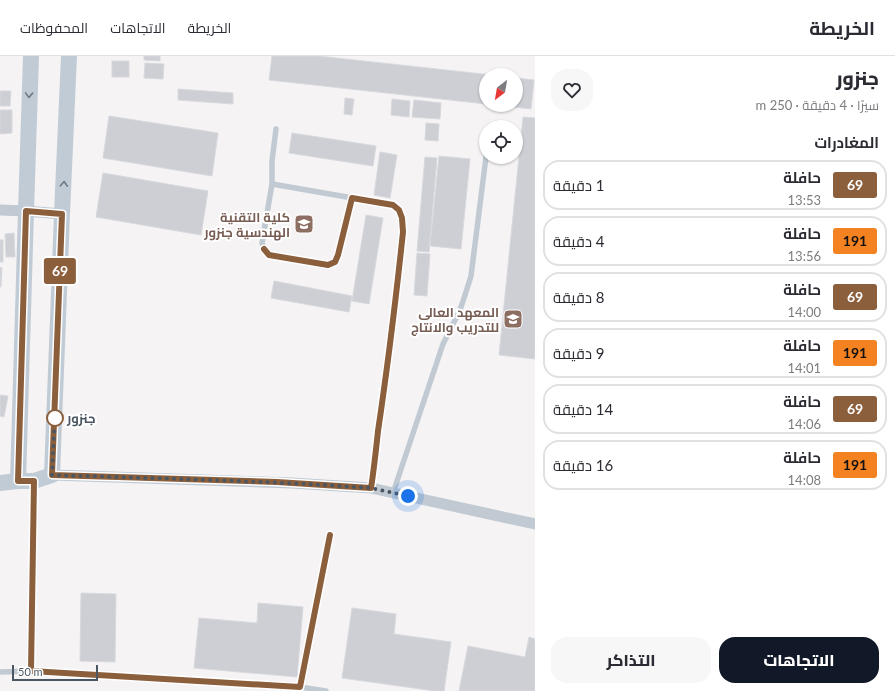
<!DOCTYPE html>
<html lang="ar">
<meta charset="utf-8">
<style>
body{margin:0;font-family:Lato,Cairo,sans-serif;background:#f7f7f7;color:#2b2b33;direction:rtl;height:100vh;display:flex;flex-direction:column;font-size:15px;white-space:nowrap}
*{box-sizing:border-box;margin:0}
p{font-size:13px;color:#7c7c81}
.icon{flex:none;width:22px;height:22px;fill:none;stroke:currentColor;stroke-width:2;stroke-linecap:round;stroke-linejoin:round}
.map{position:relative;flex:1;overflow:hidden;direction:ltr}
.drawer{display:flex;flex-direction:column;background:#fff;width:360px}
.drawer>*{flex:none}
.badge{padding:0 8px;border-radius:3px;font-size:14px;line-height:26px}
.needle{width:26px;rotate:211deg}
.buttons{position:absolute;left:479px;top:12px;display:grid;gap:8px}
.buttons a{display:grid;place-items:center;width:44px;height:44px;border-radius:50%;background:#fff;box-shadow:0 1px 3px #0004;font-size:20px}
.scale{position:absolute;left:12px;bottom:10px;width:86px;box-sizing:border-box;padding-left:4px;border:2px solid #4a5661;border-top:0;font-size:11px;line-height:14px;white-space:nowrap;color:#4a5661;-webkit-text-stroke:3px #fff;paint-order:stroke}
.you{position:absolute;width:20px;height:20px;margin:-10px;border:3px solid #fff;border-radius:50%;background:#1a73e8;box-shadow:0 0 0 6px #1a73e833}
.map>.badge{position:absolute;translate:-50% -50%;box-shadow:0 0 0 2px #fff}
h2{padding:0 16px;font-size:15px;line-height:36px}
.round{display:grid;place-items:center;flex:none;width:42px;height:42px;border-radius:16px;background:#f7f7f7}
.summary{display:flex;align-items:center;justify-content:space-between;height:68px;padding:0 16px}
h1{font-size:19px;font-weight:800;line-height:30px}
.button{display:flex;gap:8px;margin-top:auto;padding:8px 16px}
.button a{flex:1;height:46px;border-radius:16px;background:#111827;color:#fff;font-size:16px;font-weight:800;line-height:46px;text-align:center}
.button a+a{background:#f7f7f7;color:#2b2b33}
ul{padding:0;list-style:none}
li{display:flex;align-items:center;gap:12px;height:50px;margin:0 8px 6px;padding:0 8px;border:2px solid #e1e1e2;border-radius:16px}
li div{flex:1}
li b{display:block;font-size:15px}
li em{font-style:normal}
li .badge{min-width:44px;font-weight:700;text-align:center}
header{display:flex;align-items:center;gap:24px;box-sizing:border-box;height:56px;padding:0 20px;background:#fff;border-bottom:1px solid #e1e1e2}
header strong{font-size:19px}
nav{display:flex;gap:22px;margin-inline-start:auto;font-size:14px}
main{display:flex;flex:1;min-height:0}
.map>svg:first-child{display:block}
</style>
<header>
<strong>الخريطة</strong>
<nav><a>الخريطة</a><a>الاتجاهات</a><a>المحفوظات</a></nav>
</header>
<main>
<section class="drawer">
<div class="summary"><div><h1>جنزور</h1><p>سيرًا · 4 دقيقة · 250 m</p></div><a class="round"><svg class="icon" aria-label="heart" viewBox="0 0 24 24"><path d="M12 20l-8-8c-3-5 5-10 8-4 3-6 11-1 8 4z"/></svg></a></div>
<h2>المغادرات</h2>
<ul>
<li><span class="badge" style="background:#8b5e3c;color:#fff">69</span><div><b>حافلة</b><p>13:53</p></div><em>1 دقيقة</em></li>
<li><span class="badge" style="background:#f58220;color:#111">191</span><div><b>حافلة</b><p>13:56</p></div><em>4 دقيقة</em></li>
<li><span class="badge" style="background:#8b5e3c;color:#fff">69</span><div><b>حافلة</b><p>14:00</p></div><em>8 دقيقة</em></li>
<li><span class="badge" style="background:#f58220;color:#111">191</span><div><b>حافلة</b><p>14:01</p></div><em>9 دقيقة</em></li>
<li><span class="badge" style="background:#8b5e3c;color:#fff">69</span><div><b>حافلة</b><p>14:06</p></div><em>14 دقيقة</em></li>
<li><span class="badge" style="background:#f58220;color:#111">191</span><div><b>حافلة</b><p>14:08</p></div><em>16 دقيقة</em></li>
</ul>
<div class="button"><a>الاتجاهات</a><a>التذاكر</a></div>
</section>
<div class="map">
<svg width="535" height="635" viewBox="0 0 535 635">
<rect width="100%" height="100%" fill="#f5f3f3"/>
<g fill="#cdcfd5" stroke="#d7d9de">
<polygon points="144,0 160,0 160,5 144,4"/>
<polygon points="272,0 318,0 492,19 486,19 486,48 269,24"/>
<rect x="112" y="5" width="17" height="16"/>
<polygon points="145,7 164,8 163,23 144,22"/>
<polygon points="516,22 534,24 531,53 496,49 516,49"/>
<polygon points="178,33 233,37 233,48 178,44"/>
<polygon points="0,35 11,35 10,50 0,50"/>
<polygon points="345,42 354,43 352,59 344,58"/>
<polygon points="392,43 410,45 409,61 391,59"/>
<polygon points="414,44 441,47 440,63 412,61"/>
<polygon points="0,54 12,54 12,77 0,78"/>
<polygon points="109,60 218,77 212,120 103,102"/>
<polygon points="523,61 535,62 535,303 499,299"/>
<polygon points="426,67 439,68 438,85 425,84"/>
<polygon points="292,77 376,90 373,110 289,97"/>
<polygon points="380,96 397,99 390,142 374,139"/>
<polygon points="439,100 470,103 461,193 430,190"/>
<polygon points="425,101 437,102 429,196 417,195"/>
<polygon points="103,117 208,135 201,179 96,161"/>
<polygon points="366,159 383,162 369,248 352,245"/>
<polygon points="14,177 15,201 6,201 5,178"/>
<rect x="0" y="184" width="3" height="22"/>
<polygon points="417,197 430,198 427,240 414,239"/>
<polygon points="0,211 2,212 1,231 0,231"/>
<polygon points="274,225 352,240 349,256 271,242"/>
<polygon points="0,339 8,340 4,361 0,360"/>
<polygon points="81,537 116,538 115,606 80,605"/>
<polygon points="258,547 303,551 297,621 194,612 199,562 257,567"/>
<polygon points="352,552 396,558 394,578 451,586 444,635 435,635 342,622"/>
<polygon points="529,581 535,583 535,635 459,635 468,590 525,601"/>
</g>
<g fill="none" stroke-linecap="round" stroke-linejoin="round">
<g stroke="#c1cad2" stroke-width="5.5">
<polyline points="490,71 490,70"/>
<polyline points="276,73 272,105 272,128 262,187 264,193 269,199 328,209 335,206 338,199 352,142"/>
<path d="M272,128l121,21c9,8 9,15 10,27l-13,115 -19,141"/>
<polyline points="34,425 31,615 300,631 326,635"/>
<polyline points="393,437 443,288 460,254 466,236 471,220 486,101"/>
<polyline points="0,616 31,615"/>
<polyline points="300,635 330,479"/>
</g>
<g stroke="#c1cad2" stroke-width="11">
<polyline points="0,154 26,155 62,158"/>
<polyline points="52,419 292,427 371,432 535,468"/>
</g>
<g stroke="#c1cbd6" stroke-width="16">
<polyline points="18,425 26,155 31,0"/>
<polyline points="0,427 18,425 34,425 52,419 62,158 69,0"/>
</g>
</g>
<defs><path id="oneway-chevron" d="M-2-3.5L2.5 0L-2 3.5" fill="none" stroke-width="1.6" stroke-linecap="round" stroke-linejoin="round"/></defs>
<g stroke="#6e7984">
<use href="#oneway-chevron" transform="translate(29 39) rotate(92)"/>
<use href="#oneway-chevron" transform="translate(64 128) rotate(-87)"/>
</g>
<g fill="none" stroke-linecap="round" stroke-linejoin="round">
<defs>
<path id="line" d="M264,193l5,6 59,10 7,-3 3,-7 14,-57 41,7 6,5 3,8 1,14c-7,66 -15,132 -25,199 -2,19 -4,38 -7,57l-94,-6 -225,-7 10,-261 -36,-3 -8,270h16l-3,190 269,16 30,-152"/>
</defs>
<use href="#line" stroke="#fff" stroke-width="9"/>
<use href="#line" stroke="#8b5e3c" stroke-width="6"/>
<polyline stroke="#4a5661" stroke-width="4" stroke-dasharray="0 7.2" points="55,362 55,358 52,419 213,424 308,428 371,432 408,440"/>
</g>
<defs>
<symbol id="university-square" viewBox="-11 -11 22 22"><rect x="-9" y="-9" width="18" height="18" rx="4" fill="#8d6e63" stroke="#fff"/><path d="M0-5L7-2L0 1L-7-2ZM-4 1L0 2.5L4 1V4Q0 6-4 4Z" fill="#fff"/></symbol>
</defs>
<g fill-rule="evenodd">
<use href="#university-square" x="293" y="157" width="22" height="22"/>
<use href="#university-square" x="502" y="252" width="22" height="22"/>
</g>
<circle fill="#fff" stroke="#8b5e3c" stroke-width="2" cx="55" cy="362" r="8"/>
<g text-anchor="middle" stroke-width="4" stroke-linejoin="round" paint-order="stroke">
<g font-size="13" font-weight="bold" fill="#785e54" stroke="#fff" text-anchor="end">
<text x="290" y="166">كلية التقنية<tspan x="290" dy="15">الهندسية جنزور</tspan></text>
<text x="499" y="261">المعهد العالي<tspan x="499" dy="15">للتدريب والانتاج</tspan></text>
</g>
<g font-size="13" font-weight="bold" fill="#4a5661" stroke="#fff" text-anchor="start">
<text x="67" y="367">جنزور</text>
</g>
</g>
</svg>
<div class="buttons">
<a><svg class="needle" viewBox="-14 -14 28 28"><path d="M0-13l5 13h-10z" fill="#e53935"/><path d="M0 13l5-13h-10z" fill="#7c7c81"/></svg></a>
<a><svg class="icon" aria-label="locate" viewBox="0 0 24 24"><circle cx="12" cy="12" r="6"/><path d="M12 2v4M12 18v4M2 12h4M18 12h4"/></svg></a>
</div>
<div class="scale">50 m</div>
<div class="you" style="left:408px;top:440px"></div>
<b class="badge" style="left:60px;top:215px;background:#8b5e3c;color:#fff">69</b>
</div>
</main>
